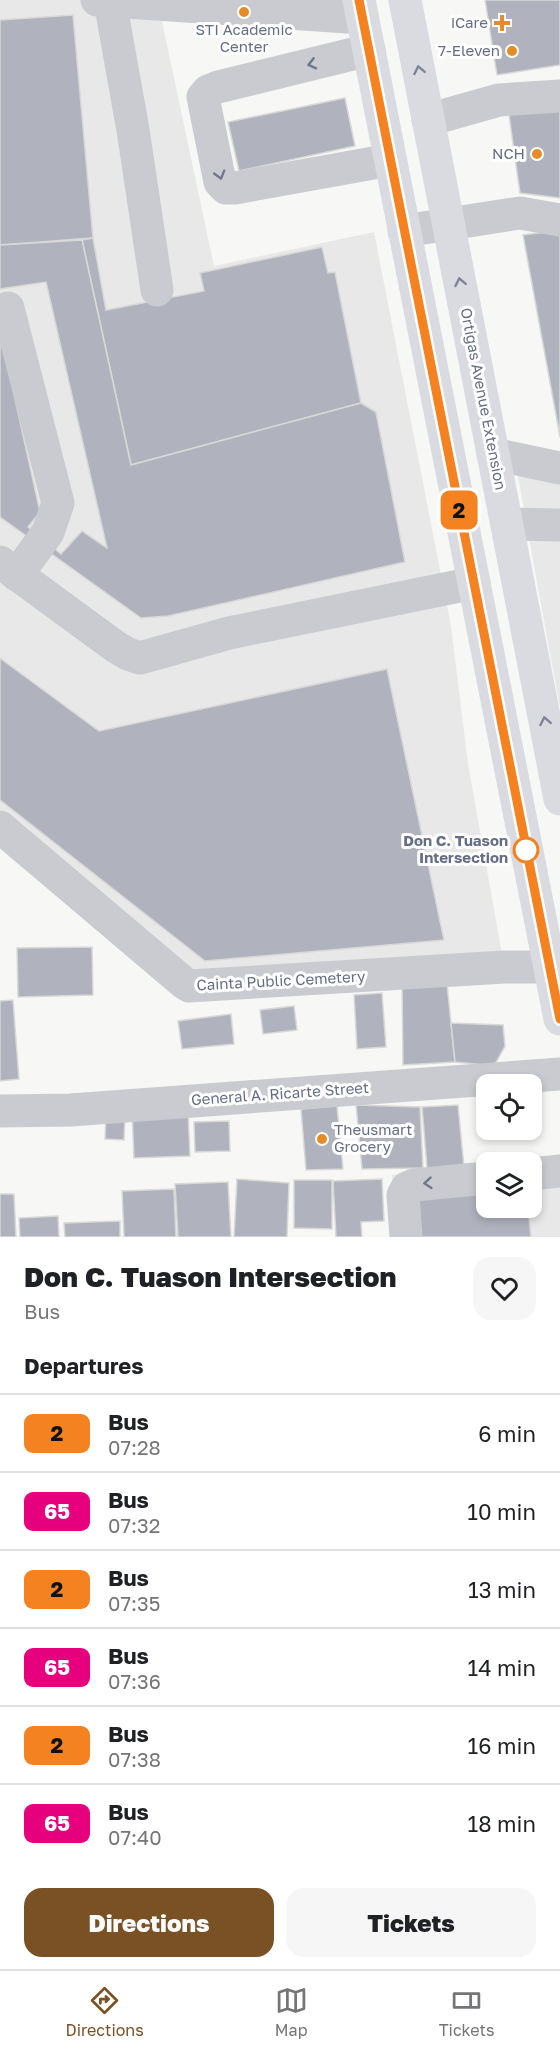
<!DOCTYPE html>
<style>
body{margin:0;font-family:"Golos Text",sans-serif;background:#f6f6f6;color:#202124;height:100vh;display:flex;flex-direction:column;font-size:22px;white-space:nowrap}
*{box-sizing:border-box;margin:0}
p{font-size:20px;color:#757577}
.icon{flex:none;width:33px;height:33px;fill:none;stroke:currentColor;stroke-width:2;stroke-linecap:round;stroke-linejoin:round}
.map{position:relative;height:1237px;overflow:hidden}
.sheet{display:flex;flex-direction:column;background:#fff;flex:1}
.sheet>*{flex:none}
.badge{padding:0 12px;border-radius:9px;font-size:21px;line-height:39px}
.tools{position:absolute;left:476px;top:1074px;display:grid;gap:12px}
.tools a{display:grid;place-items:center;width:66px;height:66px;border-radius:12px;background:#fff;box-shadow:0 3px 9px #0003;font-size:30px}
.map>.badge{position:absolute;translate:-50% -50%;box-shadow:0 0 0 3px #fff}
h2{padding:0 24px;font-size:22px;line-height:54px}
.round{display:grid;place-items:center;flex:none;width:63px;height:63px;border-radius:18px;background:#f6f6f6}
.headline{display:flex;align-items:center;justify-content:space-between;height:102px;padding:0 24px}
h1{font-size:28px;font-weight:800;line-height:45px}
.cta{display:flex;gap:12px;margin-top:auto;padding:12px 24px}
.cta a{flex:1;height:69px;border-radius:18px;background:#795125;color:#fff;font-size:24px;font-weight:800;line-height:69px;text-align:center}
.cta a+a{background:#f6f6f6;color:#202124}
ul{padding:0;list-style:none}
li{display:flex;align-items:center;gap:18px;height:78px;padding:0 24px;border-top:2px solid #e0e0e0}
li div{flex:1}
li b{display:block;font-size:22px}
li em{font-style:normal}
li .badge{min-width:66px;font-weight:700;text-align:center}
.menu{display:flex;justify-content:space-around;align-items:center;height:84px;border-top:2px solid #e0e0e0;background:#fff;font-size:16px;color:#757577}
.menu a{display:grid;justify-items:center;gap:3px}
.menu .active{color:#795125}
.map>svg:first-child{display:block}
</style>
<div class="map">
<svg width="560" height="1237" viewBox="0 0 560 1237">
<rect width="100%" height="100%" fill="#f7f8f5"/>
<g fill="#e8e8e8">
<polygon points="0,0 314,0 160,12 214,266 374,232 451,626 468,764 502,954 197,977 0,810"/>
<polygon points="518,476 560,476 560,708 536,577"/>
<polygon points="531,1166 560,1172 560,1237 394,1237 392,1175 486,1169 486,1208 531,1208"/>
</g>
<g fill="#b0b3bd" stroke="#d8d9d7" stroke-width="1.5">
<polygon points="485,0 560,0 560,65 497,75"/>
<polygon points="73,15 93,238 0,245 0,20"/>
<polygon points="345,98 355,146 239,171 228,122"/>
<polygon points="560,104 560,198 520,193 509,115"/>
<polygon points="560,230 560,437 523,235"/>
<polygon points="93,238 106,310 204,291 200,273 322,247 328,273 335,272 361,403 131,465 82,240"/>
<polygon points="82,240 131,465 361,403 376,412 405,562 168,616 141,618 0,517 0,331 40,512 28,527 61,554 82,531 107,548 46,282 0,289 0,245"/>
<polygon points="0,658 99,731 387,669 444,940 205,961 0,800"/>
<polygon points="92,947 93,995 18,997 17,948"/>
<polygon points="402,984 447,984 455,1062 403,1065"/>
<polygon points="382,993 386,1047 357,1049 354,995"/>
<polygon points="13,1000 19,1079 0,1081 0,1001"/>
<polygon points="294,1006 297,1030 263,1034 260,1010"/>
<polygon points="231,1014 234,1044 182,1049 178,1021"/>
<polygon points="451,1023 503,1025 505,1046 494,1066 455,1062"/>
<polygon points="356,1105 420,1107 423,1168 362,1169"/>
<polygon points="458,1105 464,1167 427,1168 422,1107"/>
<polygon points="337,1106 343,1169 306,1170 301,1109"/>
<polygon points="188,1110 190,1156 134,1158 132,1112"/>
<polygon points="106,1114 125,1116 124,1140 105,1139"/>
<polygon points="229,1121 230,1151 195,1152 194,1122"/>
<polygon points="237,1179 289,1183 287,1237 234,1237"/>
<polygon points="382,1179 384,1221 361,1222 362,1237 336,1237 333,1181"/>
<polygon points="294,1180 332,1180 332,1229 294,1228"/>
<polygon points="228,1182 231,1237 178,1237 175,1184"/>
<polygon points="486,1186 486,1208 528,1208 531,1237 420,1237 415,1195"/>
<polygon points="174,1189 176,1237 124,1237 122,1191"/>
<polygon points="0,1194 14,1194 16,1237 0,1237"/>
<polygon points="58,1216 59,1237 20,1237 19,1218"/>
<polygon points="120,1221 120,1237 65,1237 64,1223"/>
</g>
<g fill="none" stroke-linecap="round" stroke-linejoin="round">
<g stroke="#cacbd0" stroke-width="33">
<polyline points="97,0 362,18"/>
<polyline points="110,1 133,130 157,290"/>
<polyline points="369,50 218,87 208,91 203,97 220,182 226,188 235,188 390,160"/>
<polyline points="428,120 499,100 560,96"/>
<polyline points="404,231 520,213 560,220"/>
<polyline points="8,308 58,503 48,532 17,575"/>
<polyline points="493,454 560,468"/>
<polyline points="507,524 560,525"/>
<polyline points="0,562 116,647 128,654 140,658 229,633 474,583"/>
<polyline points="0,827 183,982 189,986 505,967 549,967"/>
<polyline points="0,1111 71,1110 560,1074"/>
<polyline points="531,1174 560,1171"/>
<polyline points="406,1237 403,1195 407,1188 414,1185 486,1178"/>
</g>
<g stroke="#d9dbe1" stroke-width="33">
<polyline points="359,0 560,1019"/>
<polyline points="405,0 560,799"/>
</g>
</g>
<defs><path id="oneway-chevron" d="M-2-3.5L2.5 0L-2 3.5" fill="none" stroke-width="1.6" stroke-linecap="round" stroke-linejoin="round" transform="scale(1.5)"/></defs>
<g stroke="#70778d">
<use href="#oneway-chevron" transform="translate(312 64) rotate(166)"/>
<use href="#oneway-chevron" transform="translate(220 175) rotate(74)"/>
<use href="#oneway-chevron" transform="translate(428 1183) rotate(175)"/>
</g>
<g stroke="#7d8498">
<use href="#oneway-chevron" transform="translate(419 70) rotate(-101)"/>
<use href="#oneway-chevron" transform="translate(460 282) rotate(-101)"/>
<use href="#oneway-chevron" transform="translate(545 721) rotate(-101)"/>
</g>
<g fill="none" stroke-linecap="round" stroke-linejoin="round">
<defs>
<polyline id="line" points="359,0 560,1019"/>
</defs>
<use href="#line" stroke="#fff" stroke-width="14"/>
<use href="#line" stroke="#f58220" stroke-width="9"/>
</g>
<g fill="#e68c27" stroke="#fff" stroke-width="2">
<circle cx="244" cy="12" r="6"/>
<path d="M499 14h6v6h6v6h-6v6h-6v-6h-6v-6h6z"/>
<circle cx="512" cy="51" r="6"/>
<circle cx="537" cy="154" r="6"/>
<circle cx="322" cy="1139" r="6"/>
</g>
<circle fill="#fff" stroke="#f58220" stroke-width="3" cx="526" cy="850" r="12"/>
<g text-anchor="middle" stroke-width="6" stroke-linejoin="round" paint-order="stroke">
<g font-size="15" fill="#666e86" stroke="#fff" text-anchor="end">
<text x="488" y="28">iCare</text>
<text x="244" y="35" text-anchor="middle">STI Academic<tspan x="244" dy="17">Center</tspan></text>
<text x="500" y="56">7-Eleven</text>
<text x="525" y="159">NCH</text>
<text x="334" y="1135" text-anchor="start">Theusmart<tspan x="334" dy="17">Grocery</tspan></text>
</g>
<g font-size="15" fill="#666e86" stroke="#fff">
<text transform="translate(483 399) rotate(79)" y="5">Ortigas Avenue Extension</text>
<text transform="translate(281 981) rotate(-3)" y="5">Cainta Public Cemetery</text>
<text transform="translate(280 1094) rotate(-4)" y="5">General A. Ricarte Street</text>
</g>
<g font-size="15" font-weight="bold" fill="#666e86" stroke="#fff" text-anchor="end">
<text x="508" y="846">Don C. Tuason<tspan x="508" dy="17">Intersection</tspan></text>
</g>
</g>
</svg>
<div class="tools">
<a><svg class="icon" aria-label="locate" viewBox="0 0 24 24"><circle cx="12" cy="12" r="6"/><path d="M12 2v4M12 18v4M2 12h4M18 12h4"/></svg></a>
<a><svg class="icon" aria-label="layers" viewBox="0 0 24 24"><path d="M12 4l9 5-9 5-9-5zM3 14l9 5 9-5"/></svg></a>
</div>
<b class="badge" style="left:459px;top:510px;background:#f58220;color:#111">2</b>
</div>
<section class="sheet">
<div class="headline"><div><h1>Don C. Tuason Intersection</h1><p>Bus</p></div><a class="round"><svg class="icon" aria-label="heart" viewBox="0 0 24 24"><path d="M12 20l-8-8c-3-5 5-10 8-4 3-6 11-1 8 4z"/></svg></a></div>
<h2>Departures</h2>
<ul>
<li><span class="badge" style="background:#f58220;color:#111">2</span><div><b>Bus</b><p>07:28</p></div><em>6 min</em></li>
<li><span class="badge" style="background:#e6007e;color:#fff">65</span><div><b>Bus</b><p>07:32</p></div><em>10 min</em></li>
<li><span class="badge" style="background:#f58220;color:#111">2</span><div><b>Bus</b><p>07:35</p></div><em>13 min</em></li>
<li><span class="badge" style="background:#e6007e;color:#fff">65</span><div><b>Bus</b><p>07:36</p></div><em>14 min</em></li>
<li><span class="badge" style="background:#f58220;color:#111">2</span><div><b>Bus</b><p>07:38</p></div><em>16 min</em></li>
<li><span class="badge" style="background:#e6007e;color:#fff">65</span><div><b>Bus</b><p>07:40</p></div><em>18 min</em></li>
</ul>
<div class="cta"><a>Directions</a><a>Tickets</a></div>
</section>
<nav class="menu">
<a class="active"><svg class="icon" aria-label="directions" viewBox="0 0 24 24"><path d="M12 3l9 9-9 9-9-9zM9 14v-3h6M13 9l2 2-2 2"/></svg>Directions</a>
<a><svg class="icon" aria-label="map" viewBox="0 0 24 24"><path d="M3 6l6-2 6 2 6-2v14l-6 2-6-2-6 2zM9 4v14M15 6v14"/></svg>Map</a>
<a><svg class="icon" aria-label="tickets" viewBox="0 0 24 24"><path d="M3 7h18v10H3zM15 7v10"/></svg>Tickets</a>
</nav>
